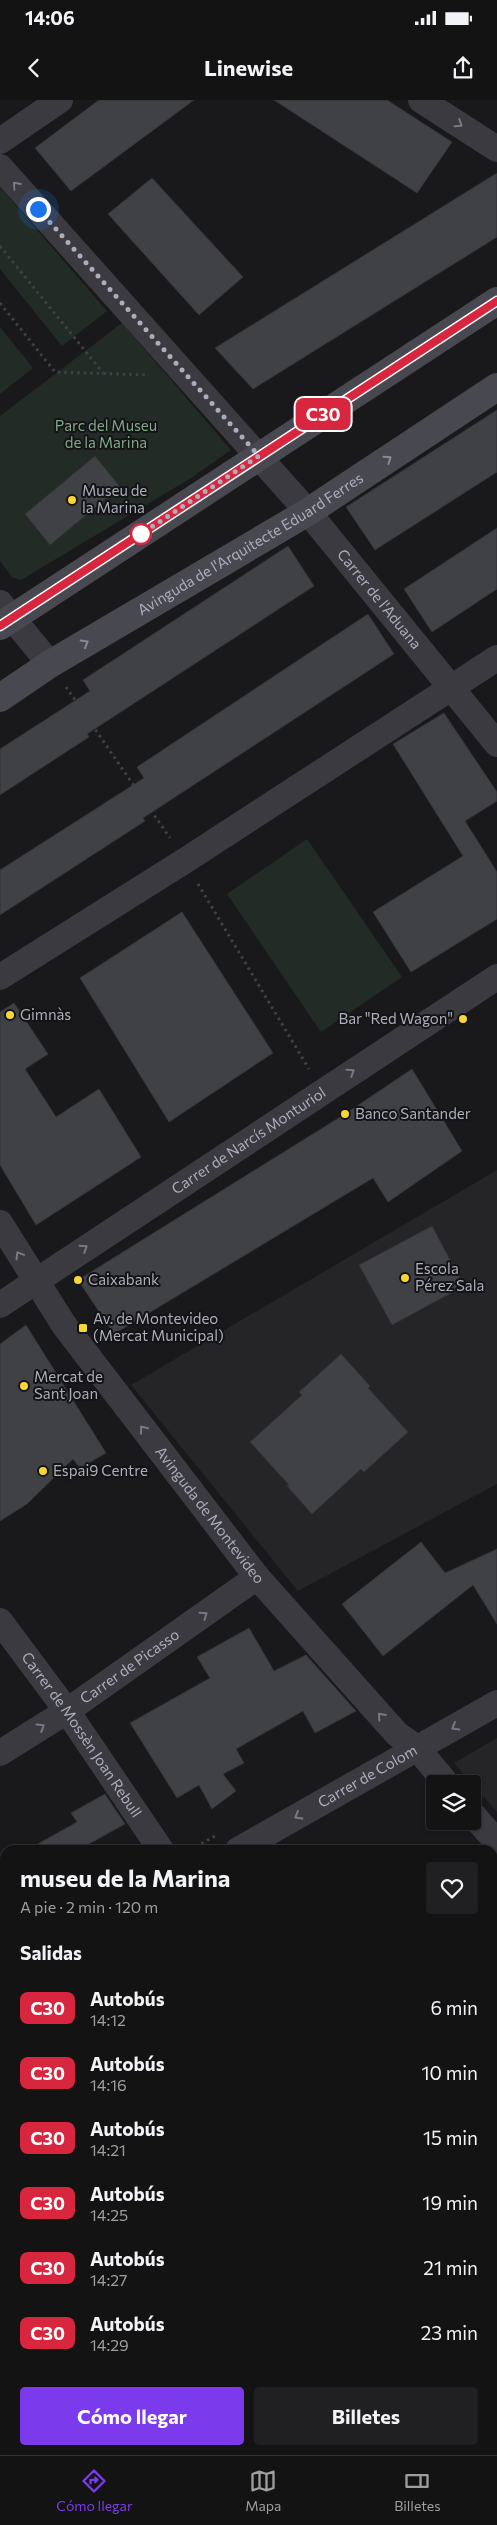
<!DOCTYPE html>
<html lang="es">
<meta charset="utf-8">
<style>
body{margin:0;font-family:Commissioner,sans-serif;background:#202022;color:#f1f3f6;height:100vh;display:flex;flex-direction:column;font-size:19px;white-space:nowrap}
*{box-sizing:border-box;margin:0}
p{font-size:16px;color:#9d9ea0}
.icon{flex:none;width:28px;height:28px;fill:none;stroke:currentColor;stroke-width:2;stroke-linecap:round;stroke-linejoin:round}
.map{position:relative;flex:1;overflow:hidden}
.side{position:absolute;left:0px;top:1745px;width:498px;height:610px;display:flex;flex-direction:column;background:#131314;border-radius:15px 15px 0 0;box-shadow:0 1px 4px #0004,0 0 0 1px #323234}
.side>*{flex:none}
.badge{padding:0 10px;border-radius:8px;font-size:18px;line-height:32px}
.buttons{position:absolute;left:426px;top:1675px;display:grid;gap:10px}
.buttons a{display:grid;place-items:center;width:55px;height:55px;border-radius:5px;background:#131314;box-shadow:0 1px 4px #0004,0 0 0 1px #323234;font-size:25px}
.you{position:absolute;width:25px;height:25px;margin:-12px;border:4px solid #fff;border-radius:50%;background:#1a73e8;box-shadow:0 0 0 8px #1a73e833}
.map>.badge{position:absolute;translate:-50% -50%;box-shadow:0 0 0 2px #fff}
h2{padding:0 20px;font-size:19px;line-height:45px}
.round{display:grid;place-items:center;flex:none;width:52px;height:52px;border-radius:5px;background:#202022}
.overview{display:flex;align-items:center;justify-content:space-between;height:85px;padding:0 20px}
h1{font-size:24px;font-weight:700;line-height:38px}
.primary-button{display:flex;gap:10px;margin-top:auto;padding:10px 20px}
.primary-button a{flex:1;height:58px;border-radius:5px;background:#7c3aed;color:#fff;font-size:20px;font-weight:700;line-height:58px;text-align:center}
.primary-button a+a{background:#202022;color:#f1f3f6}
ul{padding:0;list-style:none}
li{display:flex;align-items:center;gap:15px;height:65px;padding:0 20px}
li div{flex:1}
li b{display:block;font-size:19px}
li em{font-style:normal}
li .badge{min-width:55px;font-weight:700;text-align:center}
.status{display:flex;justify-content:space-between;align-items:center;height:35px;padding:0 25px;background:#131314;direction:ltr}
.status svg{height:14px;fill:currentColor}
header{display:flex;justify-content:space-between;align-items:center;height:65px;padding:0 20px;background:#131314;font-size:22px;font-weight:700}
.dock{display:flex;justify-content:space-around;align-items:center;height:70px;border-top:1px solid #323234;background:#131314;font-size:14px;color:#9d9ea0}
.dock a{display:grid;justify-items:center;gap:2px}
.dock .selected{color:#7c3aed}
.map>svg:first-child{display:block}
</style>
<div class="status"><b>14:06</b><svg viewBox="0 0 49 12"><path d="M0 12V9h3v3zM5 12V6h3v6zM10 12V3h3v9zM15 12V0h3v12zM26 1h20v11H26zM47 4h2v5h-2z"/></svg></div>
<header><svg class="icon" aria-label="back" viewBox="0 0 24 24"><path d="M15 5l-7 7 7 7"/></svg>Linewise<svg class="icon" aria-label="share" viewBox="0 0 24 24"><path d="M12 15V3M7 8l5-5 5 5M5 13v7h14v-7"/></svg></header>
<div class="map">
<svg width="497" height="2355" viewBox="0 0 497 2355">
<rect width="100%" height="100%" fill="#19191b"/>
<g fill="#252528">
<polygon points="497,1070 497,1384 298,1491 131,1285"/>
<polygon points="497,1638 497,1712 454,1663"/>
</g>
<g fill="#222b25">
<polygon points="0,87 107,211 62,246 0,169"/>
<polygon points="122,223 231,350 191,378 21,480 12,477 0,461 0,316"/>
<polygon points="0,227 33,268 0,294"/>
<polygon points="307,739 402,877 321,932 227,794"/>
</g>
<g fill="#404145" stroke="#333337">
<polygon points="99,0 194,0 71,91 35,48"/>
<polygon points="274,0 387,0 452,42 417,93"/>
<polygon points="497,73 497,137 253,289 215,248"/>
<polygon points="152,78 243,177 199,215 108,114"/>
<polygon points="497,310 497,372 375,450 346,407"/>
<polygon points="95,356 120,387 50,445 25,414"/>
<polygon points="497,428 497,489 432,532 404,489"/>
<polygon points="288,446 314,486 87,634 89,637 0,695 0,649 90,591 83,580"/>
<polygon points="368,514 394,554 143,718 145,721 0,815 0,770 144,678 137,667"/>
<polygon points="444,613 497,692 497,701 465,721 497,772 497,819 411,872 373,812 463,756 393,644"/>
<polygon points="182,812 273,953 169,1022 80,878"/>
<polygon points="14,903 48,954 25,969 56,1017 99,989 141,1057 36,1125 0,1065 0,912"/>
<polygon points="412,969 462,1051 388,1102 373,1078 114,1234 78,1180 345,1014"/>
<polygon points="432,1126 464,1186 392,1225 359,1165"/>
<polygon points="26,1225 106,1353 80,1368 73,1359 27,1404 0,1421 0,1244"/>
<polygon points="341,1254 370,1286 368,1288 408,1332 364,1372 361,1369 312,1414 287,1386 289,1385 250,1342 302,1295 299,1292"/>
<polygon points="421,1442 445,1473 497,1449 497,1524 473,1485 383,1556 342,1504"/>
<polygon points="249,1528 274,1571 306,1555 356,1611 315,1633 303,1611 236,1649 244,1663 223,1674 236,1691 212,1709 199,1685 177,1698 130,1623 210,1578 197,1557"/>
<polygon points="105,1694 125,1724 78,1750 27,1750 77,1722 71,1713"/>
</g>
<g fill="none" stroke-linecap="round" stroke-linejoin="round">
<g stroke="#404047" stroke-width="3" stroke-dasharray="2.5 4" stroke-linecap="butt">
<polyline points="0,146 103,273"/>
<polyline points="0,203 55,272 149,275"/>
<polyline points="66,587 170,738"/>
<polyline points="198,784 309,969"/>
<polyline points="190,1750 215,1736"/>
</g>
<g stroke="#3a3a40" stroke-width="26">
<polyline points="421,0 497,49"/>
<polyline points="0,41 60,0"/>
<path id="s1" d="M0,67l308,345 189,232"/>
<polyline points="0,503 50,564"/>
<polyline points="0,877 186,760 497,558"/>
<path id="s2" d="M0,1123l64,102 193,252 140,157 20,14 30,36"/>
<path id="s3" d="M0,1205l497,-328"/>
<path id="s4" d="M0,1521l67,90 94,139"/>
<path id="s5" d="M0,1653l67,-42 190,-134"/>
<polyline points="472,1714 497,1742"/>
<path id="s6" d="M238,1750l259,-147"/>
<polyline points="492,1835 497,1833"/>
<polyline points="0,1886 5,1883"/>
<polyline points="492,1986 497,1983"/>
<polyline points="0,2105 5,2102"/>
<polyline points="0,2258 5,2255"/>
<polyline points="492,2279 497,2286"/>
<polyline points="240,2350 244,2355"/>
<polyline points="484,2355 492,2350"/>
</g>
<g stroke="#484850" stroke-width="28">
<polyline points="0,526 497,201"/>
<path id="s7" d="M0,598l50,-34 258,-152 189,-125"/>
</g>
</g>
<defs><path id="oneway-chevron" d="M-2-3.5L2.5 0L-2 3.5" fill="none" stroke-width="1.6" stroke-linecap="round" stroke-linejoin="round" transform="scale(1.25)"/></defs>
<g stroke="#787984">
<use href="#oneway-chevron" transform="translate(459 24) rotate(33)"/>
<use href="#oneway-chevron" transform="translate(16 85) rotate(-132)"/>
<use href="#oneway-chevron" transform="translate(351 972) rotate(-33)"/>
<use href="#oneway-chevron" transform="translate(84 1148) rotate(-33)"/>
<use href="#oneway-chevron" transform="translate(19 1155) rotate(-121)"/>
<use href="#oneway-chevron" transform="translate(143 1329) rotate(-128)"/>
<use href="#oneway-chevron" transform="translate(204 1515) rotate(-35)"/>
<use href="#oneway-chevron" transform="translate(381 1616) rotate(-132)"/>
<use href="#oneway-chevron" transform="translate(41 1627) rotate(-32)"/>
<use href="#oneway-chevron" transform="translate(455 1627) rotate(150)"/>
<use href="#oneway-chevron" transform="translate(298 1716) rotate(150)"/>
</g>
<g stroke="#888a96">
<use href="#oneway-chevron" transform="translate(388 359) rotate(-34)"/>
<use href="#oneway-chevron" transform="translate(85 543) rotate(-30)"/>
</g>
<g fill="none" stroke-linecap="round" stroke-linejoin="round">
<defs>
<polyline id="line" points="0,526 497,201"/>
</defs>
<use href="#line" stroke="#fff" stroke-width="11"/>
<use href="#line" stroke="#d7263d" stroke-width="8"/>
<polyline stroke="#abadbb" stroke-width="5" stroke-dasharray="0 9" points="38,109 259,356 141,434"/>
</g>
<g fill="#f8d734" stroke="#141416" stroke-width="2">
<circle cx="72" cy="400" r="5"/>
<circle cx="10" cy="915" r="5"/>
<circle cx="463" cy="919" r="5"/>
<circle cx="345" cy="1014" r="5"/>
<circle cx="405" cy="1178" r="5"/>
<circle cx="78" cy="1180" r="5"/>
<rect x="78" y="1223" width="10" height="10" rx="2.5"/>
<circle cx="24" cy="1286" r="5"/>
<circle cx="43" cy="1371" r="5"/>
</g>
<circle fill="#fff" stroke="#d7263d" stroke-width="2.5" cx="141" cy="434" r="10"/>
<g text-anchor="middle" stroke-width="4" stroke-linejoin="round" paint-order="stroke">
<g font-size="15" fill="#81a68a" stroke="#141416">
<text x="106" y="331">Parc del Museu<tspan x="106" dy="17">de la Marina</tspan></text>
</g>
<g font-size="15" fill="#abadbb" stroke="#141416" text-anchor="start">
<text x="82" y="396">Museu de<tspan x="82" dy="17">la Marina</tspan></text>
<text x="20" y="920">Gimnàs</text>
<text x="453" y="924" text-anchor="end">Bar "Red Wagon"</text>
<text x="355" y="1019">Banco Santander</text>
<text x="415" y="1174">Escola<tspan x="415" dy="17">Pérez Sala</tspan></text>
<text x="88" y="1185">Caixabank</text>
<text x="93" y="1224">Av. de Montevideo<tspan x="93" dy="17">(Mercat Municipal)</tspan></text>
<text x="34" y="1282">Mercat de<tspan x="34" dy="17">Sant Joan</tspan></text>
<text x="53" y="1376">Espai9 Centre</text>
</g>
<g font-size="15" fill="#abadbb" stroke="#141416">
<text dy="5" stroke="none"><textPath href="#s7" startOffset="294">Avinguda de l'Arquitecte Eduard Ferres</textPath></text>
<text dy="5" stroke="none"><textPath href="#s1" startOffset="575">Carrer de l'Aduana</textPath></text>
<text dy="5" stroke="none"><textPath href="#s3" startOffset="298">Carrer de Narcís Monturiol</textPath></text>
<text dy="5" stroke="none"><textPath href="#s2" startOffset="360">Avinguda de Montevideo</textPath></text>
<text dy="5" stroke="none"><textPath href="#s5" startOffset="156">Carrer de Picasso</textPath></text>
<text dy="5" stroke="none"><textPath href="#s4" startOffset="140">Carrer de Mossèn Joan Rebull</textPath></text>
<text dy="5" stroke="none"><textPath href="#s6" startOffset="149">Carrer de Colom</textPath></text>
</g>
</g>
</svg>
<div class="buttons">
<a><svg class="icon" aria-label="layers" viewBox="0 0 24 24"><path d="M12 4l9 5-9 5-9-5zM3 14l9 5 9-5"/></svg></a>
</div>
<div class="you" style="left:38px;top:109px"></div>
<b class="badge" style="left:323px;top:314px;background:#d7263d;color:#fff">C30</b>
<section class="side">
<div class="overview"><div><h1>museu de la Marina</h1><p>A pie · 2 min · 120 m</p></div><a class="round"><svg class="icon" aria-label="heart" viewBox="0 0 24 24"><path d="M12 20l-8-8c-3-5 5-10 8-4 3-6 11-1 8 4z"/></svg></a></div>
<h2>Salidas</h2>
<ul>
<li><span class="badge" style="background:#d7263d;color:#fff">C30</span><div><b>Autobús</b><p>14:12</p></div><em>6 min</em></li>
<li><span class="badge" style="background:#d7263d;color:#fff">C30</span><div><b>Autobús</b><p>14:16</p></div><em>10 min</em></li>
<li><span class="badge" style="background:#d7263d;color:#fff">C30</span><div><b>Autobús</b><p>14:21</p></div><em>15 min</em></li>
<li><span class="badge" style="background:#d7263d;color:#fff">C30</span><div><b>Autobús</b><p>14:25</p></div><em>19 min</em></li>
<li><span class="badge" style="background:#d7263d;color:#fff">C30</span><div><b>Autobús</b><p>14:27</p></div><em>21 min</em></li>
<li><span class="badge" style="background:#d7263d;color:#fff">C30</span><div><b>Autobús</b><p>14:29</p></div><em>23 min</em></li>
</ul>
<div class="primary-button"><a>Cómo llegar</a><a>Billetes</a></div>
</section>
</div>
<nav class="dock">
<a class="selected"><svg class="icon" aria-label="directions" viewBox="0 0 24 24"><path d="M12 3l9 9-9 9-9-9zM9 14v-3h6M13 9l2 2-2 2"/></svg>Cómo llegar</a>
<a><svg class="icon" aria-label="map" viewBox="0 0 24 24"><path d="M3 6l6-2 6 2 6-2v14l-6 2-6-2-6 2zM9 4v14M15 6v14"/></svg>Mapa</a>
<a><svg class="icon" aria-label="tickets" viewBox="0 0 24 24"><path d="M3 7h18v10H3zM15 7v10"/></svg>Billetes</a>
</nav>
